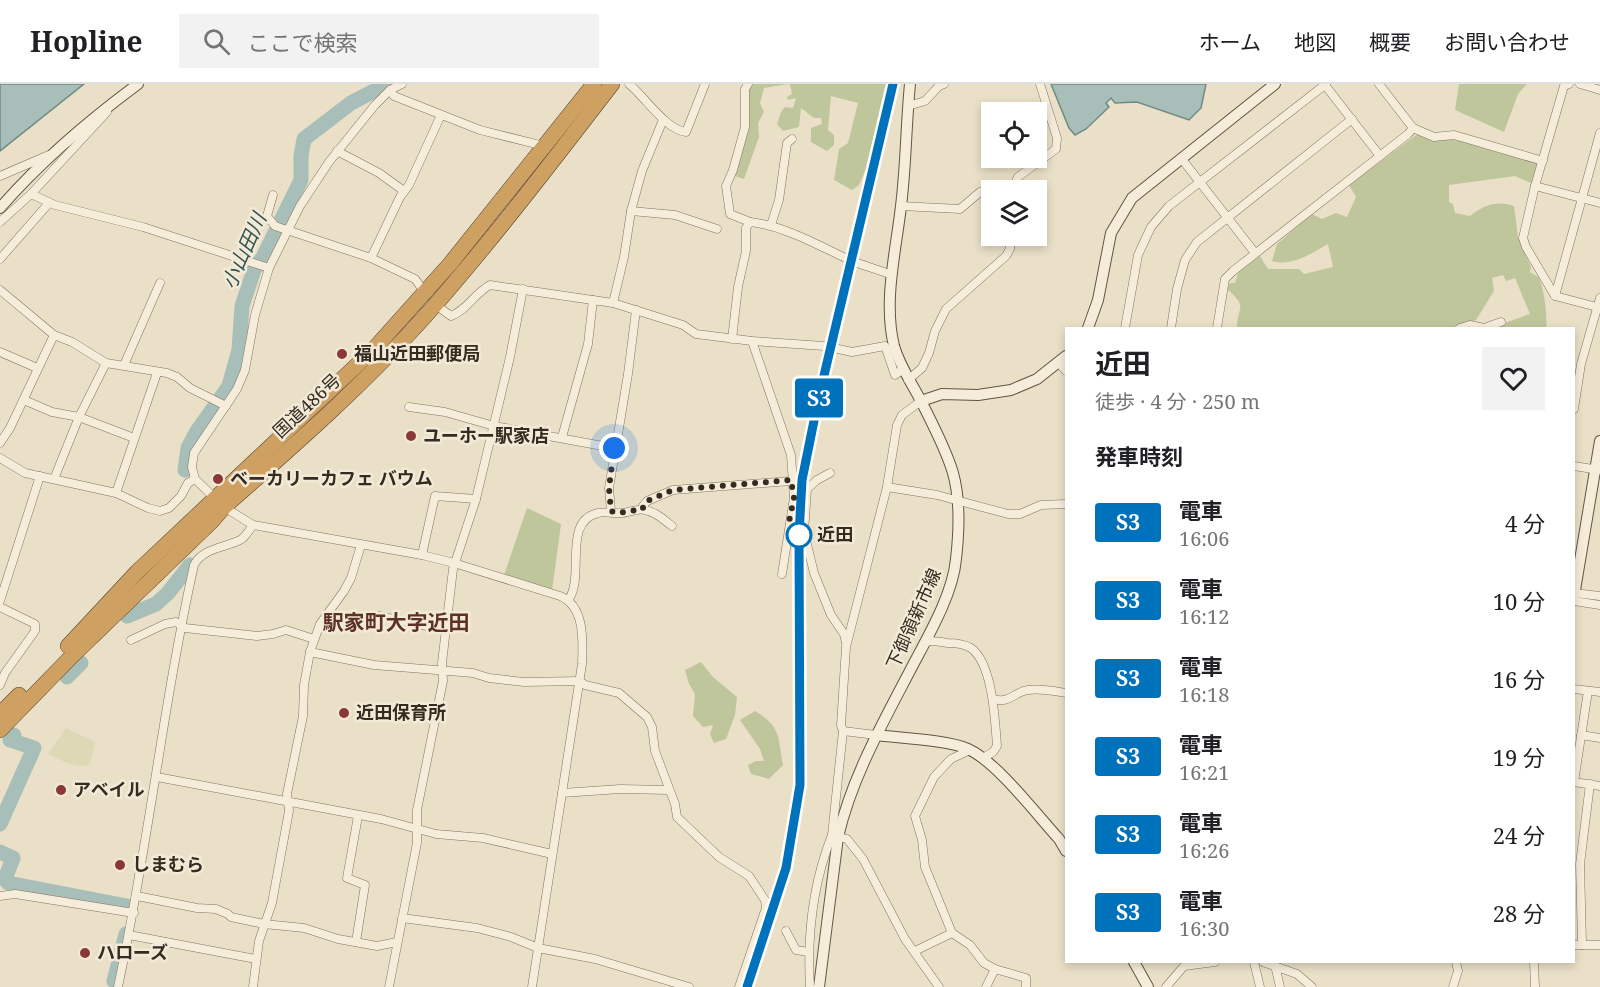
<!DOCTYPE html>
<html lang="ja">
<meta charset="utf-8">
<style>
body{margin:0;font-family:"Noto Serif","Noto Sans JP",serif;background:#f2f2f2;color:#202124;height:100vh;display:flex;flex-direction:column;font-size:22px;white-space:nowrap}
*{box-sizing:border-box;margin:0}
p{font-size:20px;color:#757577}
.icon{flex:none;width:33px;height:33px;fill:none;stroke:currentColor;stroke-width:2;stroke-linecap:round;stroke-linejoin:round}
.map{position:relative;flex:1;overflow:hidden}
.side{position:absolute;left:1065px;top:243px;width:510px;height:636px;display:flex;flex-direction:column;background:#fff;border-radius:0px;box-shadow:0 3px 9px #0003}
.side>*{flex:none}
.badge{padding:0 12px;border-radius:4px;font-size:21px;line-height:39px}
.tools{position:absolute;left:981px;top:18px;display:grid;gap:12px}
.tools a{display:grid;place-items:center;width:66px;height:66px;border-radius:0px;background:#fff;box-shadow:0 3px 9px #0003;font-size:30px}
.you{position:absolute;width:30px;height:30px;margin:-15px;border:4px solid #fff;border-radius:50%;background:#1a73e8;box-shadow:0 0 0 9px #1a73e833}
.map>.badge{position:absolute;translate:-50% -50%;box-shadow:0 0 0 3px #fff}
h2{padding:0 30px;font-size:22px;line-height:54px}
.round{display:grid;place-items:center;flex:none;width:63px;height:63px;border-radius:0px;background:#f2f2f2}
.summary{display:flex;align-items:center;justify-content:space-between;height:102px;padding:0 30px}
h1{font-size:28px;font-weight:700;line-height:45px}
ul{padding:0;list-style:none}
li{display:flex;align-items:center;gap:18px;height:78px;padding:0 30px}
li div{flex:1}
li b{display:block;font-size:22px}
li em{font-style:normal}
li .badge{min-width:66px;font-weight:700;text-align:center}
header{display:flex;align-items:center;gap:36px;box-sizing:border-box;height:84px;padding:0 30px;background:#fff;border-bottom:2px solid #e0e0e0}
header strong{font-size:28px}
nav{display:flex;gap:33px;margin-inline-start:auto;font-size:21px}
.search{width:420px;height:54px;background:#f2f2f2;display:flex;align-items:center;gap:15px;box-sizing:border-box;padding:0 21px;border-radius:0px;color:#757577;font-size:22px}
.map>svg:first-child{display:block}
</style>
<header>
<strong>Hopline</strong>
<div class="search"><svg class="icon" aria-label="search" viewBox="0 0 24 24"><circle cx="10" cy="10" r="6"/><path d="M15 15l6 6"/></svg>ここで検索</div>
<nav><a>ホーム</a><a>地図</a><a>概要</a><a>お問い合わせ</a></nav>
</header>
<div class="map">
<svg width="1600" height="903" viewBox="0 0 1600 903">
<rect width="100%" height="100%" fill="#e9e0c7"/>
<polygon fill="#ded8b6" points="66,644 95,658 90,681 80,682 69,680 48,670"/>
<g fill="#c0c69c">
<polygon points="752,0 788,0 764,4 760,19 764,28 758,39 759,53 744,95 735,92 749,42 748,8"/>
<polygon points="790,0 887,0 869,78 859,101 852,106 834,96 839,65 848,59 858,19 831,12 828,46 834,51 834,61 827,67 811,58 811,44 822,40 821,34 814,34 801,24 799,43 783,47 777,40 781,28 785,23 793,24 796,14 788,16 787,13 792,10"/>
<polygon points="1459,0 1527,0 1518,10 1504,48 1455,26"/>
<path d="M1420,48c22,10 41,7 64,13 19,4 37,11 54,19l-5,20 -18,-8 -66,9v17l4,2 2,9 15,3c13,-11 28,-16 44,-10l4,31 13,30 -1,5c2,2 6,3 8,5 6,7 10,43 8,51h-56l40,-14 -15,-36 -9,3 -3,-6 -11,3 2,13 -18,29 -21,8h-218c0,-22 12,-20 -10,-39l3,-6h5l3,-11 22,-16 8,13h31l5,5 29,-7 -5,-23c-18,10 -36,23 -56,17l5,-17 35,-30 10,5 14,-6 11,4 9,-20 -7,-12z"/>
<polygon points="527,424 561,440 552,507 504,491"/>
<polygon points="701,578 713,593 737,613 735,631 726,655 714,659 710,650 713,641 703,643 693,632 695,610 689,600 685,586"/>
<path d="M755,627c26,15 23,26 28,54l-14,14 -18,-5 -3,-9 8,-4h8l-4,-12 -20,-29z"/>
</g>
<g fill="#a8beb8" stroke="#708b85" stroke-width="1.5">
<polygon points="0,0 84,0 0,67"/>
<polygon points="1051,0 1206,0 1201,24 1189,36 1137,18 1115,19 1111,14 1106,19 1109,23 1086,45 1075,51 1069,44"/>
</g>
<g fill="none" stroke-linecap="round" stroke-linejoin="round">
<g stroke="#a8beb8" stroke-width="15">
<polyline points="185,386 188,364 197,347 229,302 239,266 242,222 254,186 263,173 301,96 301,72 304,55 351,19 387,0"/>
<polyline points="127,532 156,520 168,509 190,481"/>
<polyline points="67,593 81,579"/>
<polyline points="0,740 34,664 10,656 14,651"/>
<polyline points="0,768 13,774 5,795 8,799 127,822"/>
<polyline points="114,897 126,850"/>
</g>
<defs>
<g id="street">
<path d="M402,0l-12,6 -15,15 -46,57 -29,44 -31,62 -14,47 -10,55 -8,19 -43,64 -2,14 3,12 29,28 29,18 169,30 32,8 106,33c25,10 23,45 22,68l-50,323"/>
<path d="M629,0c16,13 37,46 57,48l19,-48"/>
<polyline points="748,0 745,5 745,43 733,86 726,102 730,130 750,138"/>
<polyline points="1569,0 1564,2 1535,102 1523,154 1526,163 1555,212 1597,223"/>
<polyline points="1580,0 1600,6"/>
<polyline points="1325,1 1380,72"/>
<polyline points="390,6 394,12 480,46 544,62"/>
<polyline points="908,22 925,17 939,2 944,0"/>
<polyline points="1413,44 1434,53 1454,51 1543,77"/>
<polyline points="337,67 379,89 404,107"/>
<polyline points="1181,74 1255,169"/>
<polyline points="0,92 49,71"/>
<polyline points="1535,102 1600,119"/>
<polyline points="1012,106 1018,93 1056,65 1057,54 1040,0"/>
<polyline points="31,110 55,121 143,143 269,184"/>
<polyline points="273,111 267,132 275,142 371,174 415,195 426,210"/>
<polyline points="901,122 960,125 980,108 995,106"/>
<polyline points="631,127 675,131 717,145"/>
<polyline points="0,138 31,110 107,28"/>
<polyline points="771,141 779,116 787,59 792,55"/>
<polyline points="371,174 400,113 409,101 441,31"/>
<polyline points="0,175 49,119"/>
<polyline points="0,206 54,251 72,258 106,279 167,289 177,293 190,304 226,322"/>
<polyline points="1555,212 1600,49"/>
<path d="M433,219l18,13c16,-6 24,-23 39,-31l123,18 70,22 13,9 56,7 72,5"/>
<polyline points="613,219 624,173 631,127 642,87 663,36"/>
<polyline points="1125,244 1138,171 1151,143 1169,122 1326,0"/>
<polyline points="1171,244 1177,205 1185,176 1197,158 1352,35"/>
<polyline points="1217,244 1225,195 1233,187 1408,50 1413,44 1379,0"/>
<polyline points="1460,244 1470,241 1484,244 1501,238"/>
<path d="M732,255l6,-52 8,-36v-23l4,-6c36,4 69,24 102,39 13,5 27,9 40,14"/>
<polyline points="752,257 791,371 794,414 782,490"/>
<polyline points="834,264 852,268 885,262 895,291 902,286"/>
<polyline points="0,268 37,284"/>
<polyline points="1059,279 1066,287"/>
<polyline points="124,281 160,199"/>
<polyline points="908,296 922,284 929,269 935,247 946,225 1006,172 1010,165 1010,152"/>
<polyline points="24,316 52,328 79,333 134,354"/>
<polyline points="409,323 445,328 494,342 614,364"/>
<polyline points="1574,325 1581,280 1600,214"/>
<polyline points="562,353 588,260 593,216"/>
<polyline points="0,359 10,344 54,251"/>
<polyline points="0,374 25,389 116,409 148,424 160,427 169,424 181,412 188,399 195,395"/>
<polyline points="1574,382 1599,386"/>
<polyline points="830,389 817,396 807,405 804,448 814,489 831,531 844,550 846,559"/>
<polyline points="54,395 79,333 106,279"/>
<polyline points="887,403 937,411 1008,430 1020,430 1041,421 1066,420"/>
<polyline points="116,409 157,289"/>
<polyline points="643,425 643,422 647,417 673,406 791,397"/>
<polyline points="611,427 609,404 628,290 636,226"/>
<polyline points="422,471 435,412 476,415"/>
<polyline points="1574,509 1600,512"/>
<path d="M569,515c16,-24 -7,-78 29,-86 8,-2 15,1 23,0 7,0 16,-5 23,-3 11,1 20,10 28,16"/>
<polyline points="0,517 40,392"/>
<polyline points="1574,517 1600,521"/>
<polyline points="0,523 35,540 35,547 5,589 0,601"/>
<polyline points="379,532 446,546"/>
<polyline points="131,556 165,540 176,538 185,544 257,552 273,550 286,546 314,555"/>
<path d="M925,558c8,-2 15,0 23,1 8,0 16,1 23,5 22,16 24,73 26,98l-4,6 -10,6"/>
<polyline points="310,568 374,581 473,589 489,594 524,598 580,597 585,601 619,609 647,633 652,643 655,667 675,720 677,733 719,773 749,792 765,816 766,824 739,903"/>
<polyline points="1574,605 1600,608"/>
<path d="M993,615c18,5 20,-7 35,-9 13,-2 26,1 38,3"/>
<polyline points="843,647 832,751 847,755 863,775 905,855 939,903"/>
<polyline points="876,651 843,647 841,641 846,563 887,403 897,341 902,331 921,317"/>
<polyline points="1581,651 1600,654"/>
<polyline points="970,666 951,675 934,693 915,732 922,756 925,783 952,849 970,861 984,879 995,885 1026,894 1026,903"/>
<polyline points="157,693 381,735 436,750 483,754 552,770"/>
<polyline points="1574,698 1588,607"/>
<polyline points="1574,698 1600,702"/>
<polyline points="562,709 620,705 669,706"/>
<polyline points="0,812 15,810 134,829"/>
<polyline points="137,812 197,824 216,825 228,830 231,833 264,840 304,844 338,855 377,862 397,858"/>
<polyline points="402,834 477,844 511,853 538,864 595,875 689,903"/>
<polyline points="786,847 796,866 808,868"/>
<polyline points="129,851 256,875"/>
<polyline points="356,858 365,801 347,794 358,732"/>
<polyline points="1574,861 1600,861"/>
<polyline points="1582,861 1580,780 1590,700"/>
<polyline points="915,867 952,849"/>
<polyline points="1254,878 1260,903"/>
<polyline points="1263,878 1297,890 1312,903"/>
<polyline points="1534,878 1535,903"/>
<polyline points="1275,881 1280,903"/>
<path d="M118,903c30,-140 45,-282 76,-422 9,-17 30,-17 46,-25 6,-3 9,-10 13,-15"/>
<polyline points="253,903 259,857 272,819 289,727 287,710 303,632 304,601 310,568 320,540 344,507 351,494 361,461"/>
<polyline points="389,903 417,759 417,726 443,597 442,579 453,485 476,415 510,273 523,205"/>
<path d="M810,903c-3,-51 3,-104 22,-152"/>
<polyline points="986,903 995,885"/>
<polyline points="1166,903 1184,882 1215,878"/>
<polyline points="1453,903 1458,887 1456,878"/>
</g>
<g id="secondary">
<path d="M0,124c41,-47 88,-87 138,-124"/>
<polyline points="1088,244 1098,216 1111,149 1132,114 1275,0"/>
<polyline points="921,317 942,310 978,311 1011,306 1037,295 1066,272"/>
<polyline points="1574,512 1600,357"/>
<path d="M876,651c23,3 73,5 92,14 29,13 68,65 91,90l7,12"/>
<polyline points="1134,878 1148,903"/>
<path d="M819,903l19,-150c14,-61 47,-118 76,-174 16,-30 39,-70 42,-104 3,-26 4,-61 -3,-86 -7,-24 -20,-48 -31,-70 -10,-20 -22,-36 -28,-57 -11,-45 2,-95 7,-140 5,-40 5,-81 9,-122"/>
</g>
<g id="highway">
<polyline points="68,562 137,488 373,266 450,180 594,0"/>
<polyline points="0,630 19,611"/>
<path d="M0,646l72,-74 140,-135 12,-14c73,-64 147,-129 211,-202 62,-71 119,-146 177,-221"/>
</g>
</defs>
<use href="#street" stroke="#83735f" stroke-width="9"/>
<use href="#secondary" stroke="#655442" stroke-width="12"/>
<use href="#highway" stroke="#514132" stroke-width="16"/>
<use href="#street" stroke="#f5edda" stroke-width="8"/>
<use href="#secondary" stroke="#f5edda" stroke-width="10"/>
<use href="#highway" stroke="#cea162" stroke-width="15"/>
<defs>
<polyline id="rail" points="747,903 786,784 800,701 799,451 802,396 818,317 893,0"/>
</defs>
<use href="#rail" stroke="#352b21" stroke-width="4.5"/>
<use href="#rail" stroke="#f2ead6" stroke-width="2" stroke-dasharray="7" stroke-linecap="butt"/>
</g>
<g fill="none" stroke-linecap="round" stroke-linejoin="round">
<defs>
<polyline id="line" points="747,903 786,784 800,701 799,451 802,396 818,317 893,0"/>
</defs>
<use href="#line" stroke="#fff" stroke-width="14"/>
<use href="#line" stroke="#0072bc" stroke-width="9"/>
<polyline stroke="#352b21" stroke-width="6" stroke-dasharray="0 10.8" points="614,364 609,404 611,427 618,429 643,425 643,422 647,417 673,406 791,396 794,414 789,438 804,448 799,451"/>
</g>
<g fill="#8b3735" stroke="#f2ead6" stroke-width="2">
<circle cx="342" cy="270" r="6"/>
<circle cx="411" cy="352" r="6"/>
<circle cx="218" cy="395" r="6"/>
<circle cx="344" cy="629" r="6"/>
<circle cx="61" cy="706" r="6"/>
<circle cx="120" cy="781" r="6"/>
<circle cx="85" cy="869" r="6"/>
</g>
<circle fill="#fff" stroke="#0072bc" stroke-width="3" cx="799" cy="451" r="12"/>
<g text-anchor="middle" stroke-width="5" stroke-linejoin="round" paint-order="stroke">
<g font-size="18" font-weight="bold" fill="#352b21" stroke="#f2ead6" text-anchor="start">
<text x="354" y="276">福山近田郵便局</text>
<text x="423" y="358">ユーホー駅家店</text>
<text x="230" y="401">ベーカリーカフェ バウム</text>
<text x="356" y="635">近田保育所</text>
<text x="73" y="712">アベイル</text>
<text x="132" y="787">しまむら</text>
<text x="97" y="875">ハローズ</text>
</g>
<g font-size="18" fill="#352b21" stroke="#f2ead6">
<text transform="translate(307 322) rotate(-43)" y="6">国道486号</text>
<text transform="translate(914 535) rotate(-66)" y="6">下御領新市線</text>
</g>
<g font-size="18" font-weight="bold" fill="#352b21" stroke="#f2ead6" text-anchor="start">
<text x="817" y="457">近田</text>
</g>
<g font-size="20" font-style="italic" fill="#325352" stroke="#f2ead6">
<text transform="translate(244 167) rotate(-66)" y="7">小山田川</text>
</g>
<g font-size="21" font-weight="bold" fill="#5d3225" stroke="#f2ead6">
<text x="396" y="546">駅家町大字近田</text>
</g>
</g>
</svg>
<div class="tools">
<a><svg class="icon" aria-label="locate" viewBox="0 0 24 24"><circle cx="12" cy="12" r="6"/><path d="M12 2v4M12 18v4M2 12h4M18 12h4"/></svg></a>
<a><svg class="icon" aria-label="layers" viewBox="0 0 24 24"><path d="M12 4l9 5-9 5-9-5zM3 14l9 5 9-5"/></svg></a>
</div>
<div class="you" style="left:614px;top:364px"></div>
<b class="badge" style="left:819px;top:314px;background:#0072bc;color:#fff">S3</b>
<section class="side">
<div class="summary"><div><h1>近田</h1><p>徒歩 · 4 分 · 250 m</p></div><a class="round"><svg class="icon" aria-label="heart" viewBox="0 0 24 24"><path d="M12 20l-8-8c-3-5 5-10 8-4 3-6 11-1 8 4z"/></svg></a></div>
<h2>発車時刻</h2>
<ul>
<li><span class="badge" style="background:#0072bc;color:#fff">S3</span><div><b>電車</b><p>16:06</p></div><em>4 分</em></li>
<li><span class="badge" style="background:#0072bc;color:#fff">S3</span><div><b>電車</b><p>16:12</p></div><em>10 分</em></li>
<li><span class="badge" style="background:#0072bc;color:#fff">S3</span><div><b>電車</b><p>16:18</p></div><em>16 分</em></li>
<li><span class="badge" style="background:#0072bc;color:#fff">S3</span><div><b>電車</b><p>16:21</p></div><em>19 分</em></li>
<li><span class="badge" style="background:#0072bc;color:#fff">S3</span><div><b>電車</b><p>16:26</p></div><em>24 分</em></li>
<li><span class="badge" style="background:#0072bc;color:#fff">S3</span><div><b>電車</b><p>16:30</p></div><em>28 分</em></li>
</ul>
</section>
</div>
